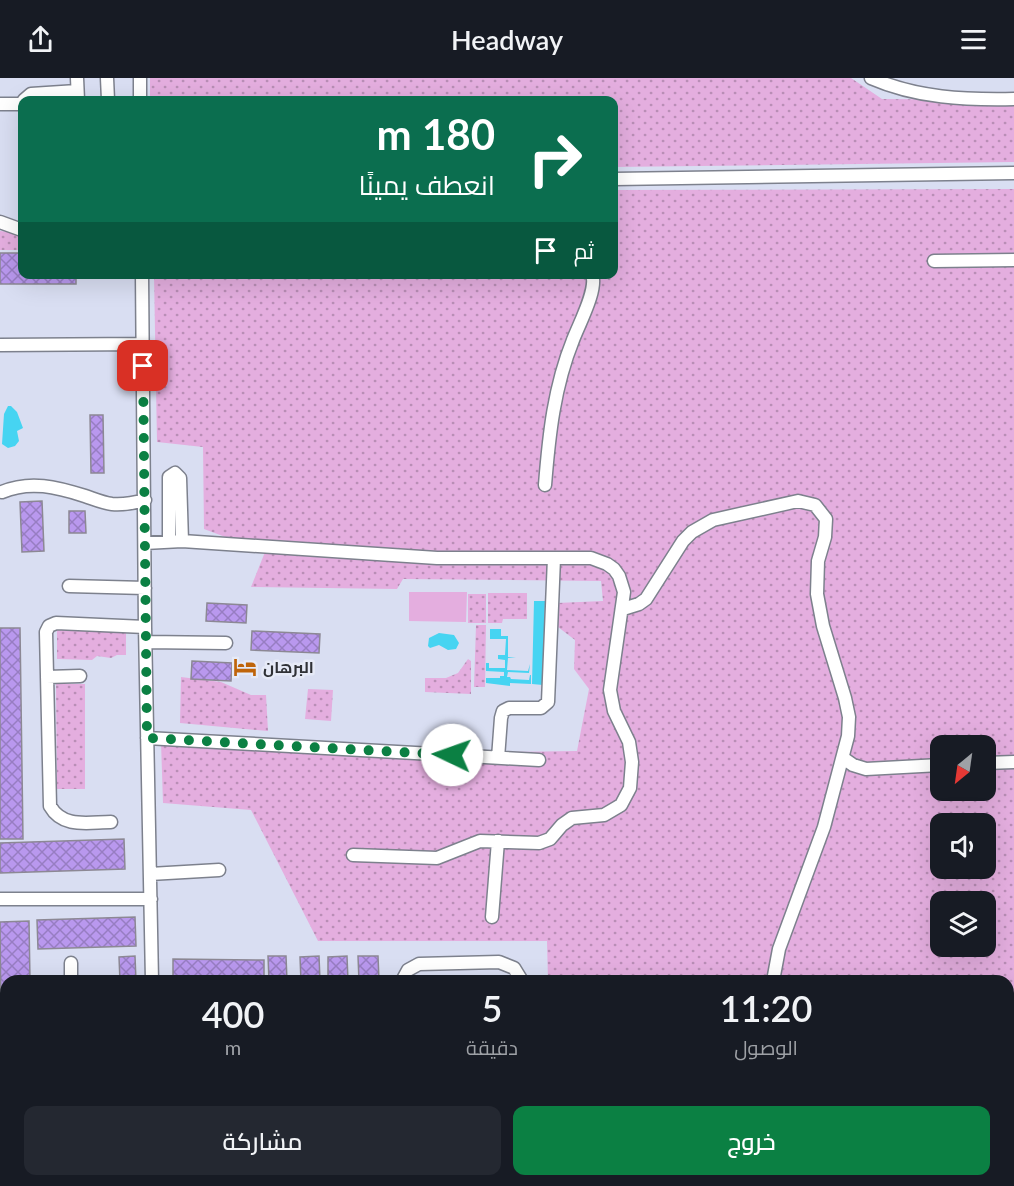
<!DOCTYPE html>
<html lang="ar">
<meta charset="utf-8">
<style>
:root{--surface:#171b24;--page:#242831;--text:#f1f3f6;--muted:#9ea1a6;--accent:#0b8043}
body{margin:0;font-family:Lato,Cairo,sans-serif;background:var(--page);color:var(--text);direction:rtl;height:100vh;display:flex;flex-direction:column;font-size:22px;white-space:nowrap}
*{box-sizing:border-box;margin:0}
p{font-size:20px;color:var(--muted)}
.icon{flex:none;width:33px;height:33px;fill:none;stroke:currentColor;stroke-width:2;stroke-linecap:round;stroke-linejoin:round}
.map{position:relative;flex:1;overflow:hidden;direction:ltr}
.drawer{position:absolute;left:0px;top:897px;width:1014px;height:212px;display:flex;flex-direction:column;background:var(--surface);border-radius:18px 18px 0 0;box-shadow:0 6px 24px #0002;direction:rtl}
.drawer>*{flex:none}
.hud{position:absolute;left:18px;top:18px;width:600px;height:183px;border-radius:12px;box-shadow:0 6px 24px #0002;direction:rtl;background:#0b6e4f;color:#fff;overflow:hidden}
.needle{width:39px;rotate:209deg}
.tools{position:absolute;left:930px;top:657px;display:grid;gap:12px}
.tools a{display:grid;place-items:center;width:66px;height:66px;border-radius:12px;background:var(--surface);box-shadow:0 6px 24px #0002;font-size:30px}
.pin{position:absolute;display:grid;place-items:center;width:51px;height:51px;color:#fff;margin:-26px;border-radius:12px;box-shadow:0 3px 9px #0006}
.me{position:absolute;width:66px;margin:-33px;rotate:273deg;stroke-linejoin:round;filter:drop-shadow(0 0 4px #0008)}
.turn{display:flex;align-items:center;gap:21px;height:126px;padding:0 24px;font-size:27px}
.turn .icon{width:78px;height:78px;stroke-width:2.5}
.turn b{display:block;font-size:42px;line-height:51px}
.then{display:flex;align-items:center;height:57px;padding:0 24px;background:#0003;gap:12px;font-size:22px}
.eta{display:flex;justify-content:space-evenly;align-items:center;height:102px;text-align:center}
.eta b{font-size:36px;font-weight:600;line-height:42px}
.primary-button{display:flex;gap:12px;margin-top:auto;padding:12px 24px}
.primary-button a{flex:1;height:69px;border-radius:12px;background:var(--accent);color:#fff;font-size:24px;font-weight:600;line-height:69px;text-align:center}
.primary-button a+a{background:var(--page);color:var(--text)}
header{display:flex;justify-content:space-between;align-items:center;height:78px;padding:0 24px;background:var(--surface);font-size:27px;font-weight:600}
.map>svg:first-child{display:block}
</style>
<header><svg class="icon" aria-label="menu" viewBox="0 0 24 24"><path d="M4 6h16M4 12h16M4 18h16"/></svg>Headway<svg class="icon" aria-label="share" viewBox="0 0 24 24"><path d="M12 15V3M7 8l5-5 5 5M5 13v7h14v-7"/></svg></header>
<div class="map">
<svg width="1014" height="1108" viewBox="0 0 1014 1108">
<defs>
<pattern id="grass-dots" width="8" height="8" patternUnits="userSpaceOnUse" patternTransform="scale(1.5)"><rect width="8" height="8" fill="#e4aedf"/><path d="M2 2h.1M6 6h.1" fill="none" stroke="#b98eb6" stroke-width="1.8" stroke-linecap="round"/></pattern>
<pattern id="building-cross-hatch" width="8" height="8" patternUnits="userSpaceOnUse" patternTransform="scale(1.5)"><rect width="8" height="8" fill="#b998ee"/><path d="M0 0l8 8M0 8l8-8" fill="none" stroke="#977dc2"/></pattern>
</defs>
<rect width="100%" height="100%" fill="#e6eaf7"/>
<path fill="#d9def2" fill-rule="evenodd" d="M0,0H1014V1108H0ZM22,22H614V196H22ZM940,668H986V712H940ZM940,746H986V790H940ZM940,824H986V868H940ZM6,903H1008V1102H6Z"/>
<path fill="url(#grass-dots)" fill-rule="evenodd" d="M150,0H851L882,21L1014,22V84L614,89V22H150Z
M1014,111V1108H553V1102H1008V903H548L547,863H318L251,732L163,725L161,664L486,686L504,674L577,673L589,611L574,591L575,562L558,549L557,525L603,523L601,503L403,501L397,511L251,509L265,474L204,451L203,369L157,364L154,197L614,196V112ZM940,668H986V712H940ZM940,746H986V790H940ZM940,824H986V868H940Z
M0,153L21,155L22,172H0Z
M488,515H527V541H503L502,545H488Z
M468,516H486V545H468Z
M476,547H486L485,609H474Z
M57,552L126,553V577H117L111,580L97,578L92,582L57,581Z
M468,581L471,583V616L425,614V600H446L458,595Z
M181,599L221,604L251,617H266L268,653L180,645Z
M56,606H85V711H57Z
M308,611L333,612L331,643L305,641Z
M0,1069L6,1070V1102L33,1103V1108H0Z"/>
<path fill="#e4aedf" d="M409,514H467L466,544L409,543Z"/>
<path fill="#46d4f2" d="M8,328H11L17,334L23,350L17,353L19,363L15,368L8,370L2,366L4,336Z
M534,523H545L543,607L532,606Z
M490,551H501V558H508V579L516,580H508L507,592L528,593L530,586L529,595L508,594L507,599H510L511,601L529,602L530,597H531V606L510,605V608L486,605V600H500V598H504V594L486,593V585H489V590H505V582L498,581V577H505L506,561H490Z
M439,555L454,557L459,565L456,571L448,572L439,567L430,570L428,568L429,560Z"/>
<path fill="url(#building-cross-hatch)" stroke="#8c8894" stroke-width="1.5" d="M0,175H22V196H76V206H0Z
M90,337H103L104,395H91Z
M42,423L44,473L22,474L20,424Z
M69,433H85L86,455H69Z
M207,525L247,527L246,545L206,543Z
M0,550H20L23,761H0Z
M252,553L320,556L319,575L251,572Z
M192,583L232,585L231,603L191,601Z
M124,761L125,791L0,795V765Z
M135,839L136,868L38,871L37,842Z
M29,843L30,903H6V1054H2L0,844Z
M135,878L136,903H120L119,879Z
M268,878H286L287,903H269Z
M319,878L320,903H301L300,879Z
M347,878L348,903H328V879Z
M358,878H378L379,903H359Z
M173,881L264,882V901L173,900Z
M505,898V903H425V899Z
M328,1102H348L349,1108H328Z
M428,1102H459V1108H428Z
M479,1102H510V1108H480Z"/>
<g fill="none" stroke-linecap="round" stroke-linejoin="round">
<g stroke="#7d818d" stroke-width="15">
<path id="minor" d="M77,0L78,22
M107,0L108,22
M140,0V22
M871,0C917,20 965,22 1014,21
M24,22L31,16L77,13
M0,26H22
M614,101L1014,95
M0,144L22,152
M934,183L1014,182
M142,196L145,549L152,903
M0,267L143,266
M545,407C549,357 554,309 573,262C579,246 598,211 592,196
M2,414C30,402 57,409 85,418C94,421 103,425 112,426C124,427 134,425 145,422
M169,462V399L175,395L180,400L182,463
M145,465L182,463L437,480H591L607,486L614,491L619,498L624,514L610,612L614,633L629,664L632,684L630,710L621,727L604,737L572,740L562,747L550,761L539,765L480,763L437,780L353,777
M69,508L145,510
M623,531L639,526L646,521L683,463L692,454L713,442L798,423L815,427L826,441L825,459L818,483L817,516L823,548L845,620L849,639L848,658L824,749L779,871L773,903
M146,564L226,565
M47,599L80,598
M147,660L539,682
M498,680L501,640L503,633L509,630H541L548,624L554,480
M843,680L853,687L866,691L940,687
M986,685L1014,684
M111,744C89,744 63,751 50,728L46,554L49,548L56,545L145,549
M150,796L219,792
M0,821H151
M492,839L498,763
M71,885V903
M402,903L408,892L419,886L499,884L514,890L522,903
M0,1062L6,1067
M158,1102L159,1108
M322,1102V1108
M362,1102V1108
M407,1102V1108
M528,1102V1108
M795,1102V1108"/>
</g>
<use href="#minor" stroke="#fff" stroke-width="12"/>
</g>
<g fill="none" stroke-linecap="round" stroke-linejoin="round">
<path stroke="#0b8043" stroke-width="10" stroke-dasharray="0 18" d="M143,288L147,660L452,677"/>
</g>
<defs>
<g id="hotel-bare" transform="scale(1.8)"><path d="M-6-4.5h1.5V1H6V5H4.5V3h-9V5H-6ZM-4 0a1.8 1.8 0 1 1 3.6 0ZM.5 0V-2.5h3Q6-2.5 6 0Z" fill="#bf640a" stroke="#e6eaf7" stroke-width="2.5" paint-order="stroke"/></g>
</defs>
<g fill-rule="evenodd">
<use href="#hotel-bare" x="245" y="589"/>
</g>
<g text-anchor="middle" stroke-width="5" stroke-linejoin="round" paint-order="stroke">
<g font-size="16" font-weight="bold" fill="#2f3136" stroke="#e6eaf7" text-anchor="start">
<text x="263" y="595">البرهان</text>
</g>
</g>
</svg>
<div class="tools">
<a><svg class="needle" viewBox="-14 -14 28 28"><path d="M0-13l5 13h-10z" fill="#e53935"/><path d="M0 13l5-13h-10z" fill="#9ea1a6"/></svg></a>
<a><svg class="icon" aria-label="sound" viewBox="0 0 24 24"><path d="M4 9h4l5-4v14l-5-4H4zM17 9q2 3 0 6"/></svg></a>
<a><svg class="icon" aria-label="layers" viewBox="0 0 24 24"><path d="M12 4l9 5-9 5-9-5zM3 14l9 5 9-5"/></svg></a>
</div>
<div class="pin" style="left:143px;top:288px;background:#d93025"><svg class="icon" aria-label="arrive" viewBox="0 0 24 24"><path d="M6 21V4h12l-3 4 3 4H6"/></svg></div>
<svg class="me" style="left:452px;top:677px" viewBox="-20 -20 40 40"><circle r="19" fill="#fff"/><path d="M0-13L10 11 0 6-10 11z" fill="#0b8043"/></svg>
<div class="hud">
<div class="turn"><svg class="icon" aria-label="right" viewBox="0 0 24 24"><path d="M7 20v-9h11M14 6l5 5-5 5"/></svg><div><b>180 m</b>انعطف يمينًا</div></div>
<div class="then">ثم<svg class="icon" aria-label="arrive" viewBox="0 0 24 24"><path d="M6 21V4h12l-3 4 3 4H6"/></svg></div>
</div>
<section class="drawer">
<div class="eta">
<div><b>11:20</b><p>الوصول</p></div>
<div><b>5</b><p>دقيقة</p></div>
<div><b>400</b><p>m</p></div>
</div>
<div class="primary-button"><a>خروج</a><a>مشاركة</a></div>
</section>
</div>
